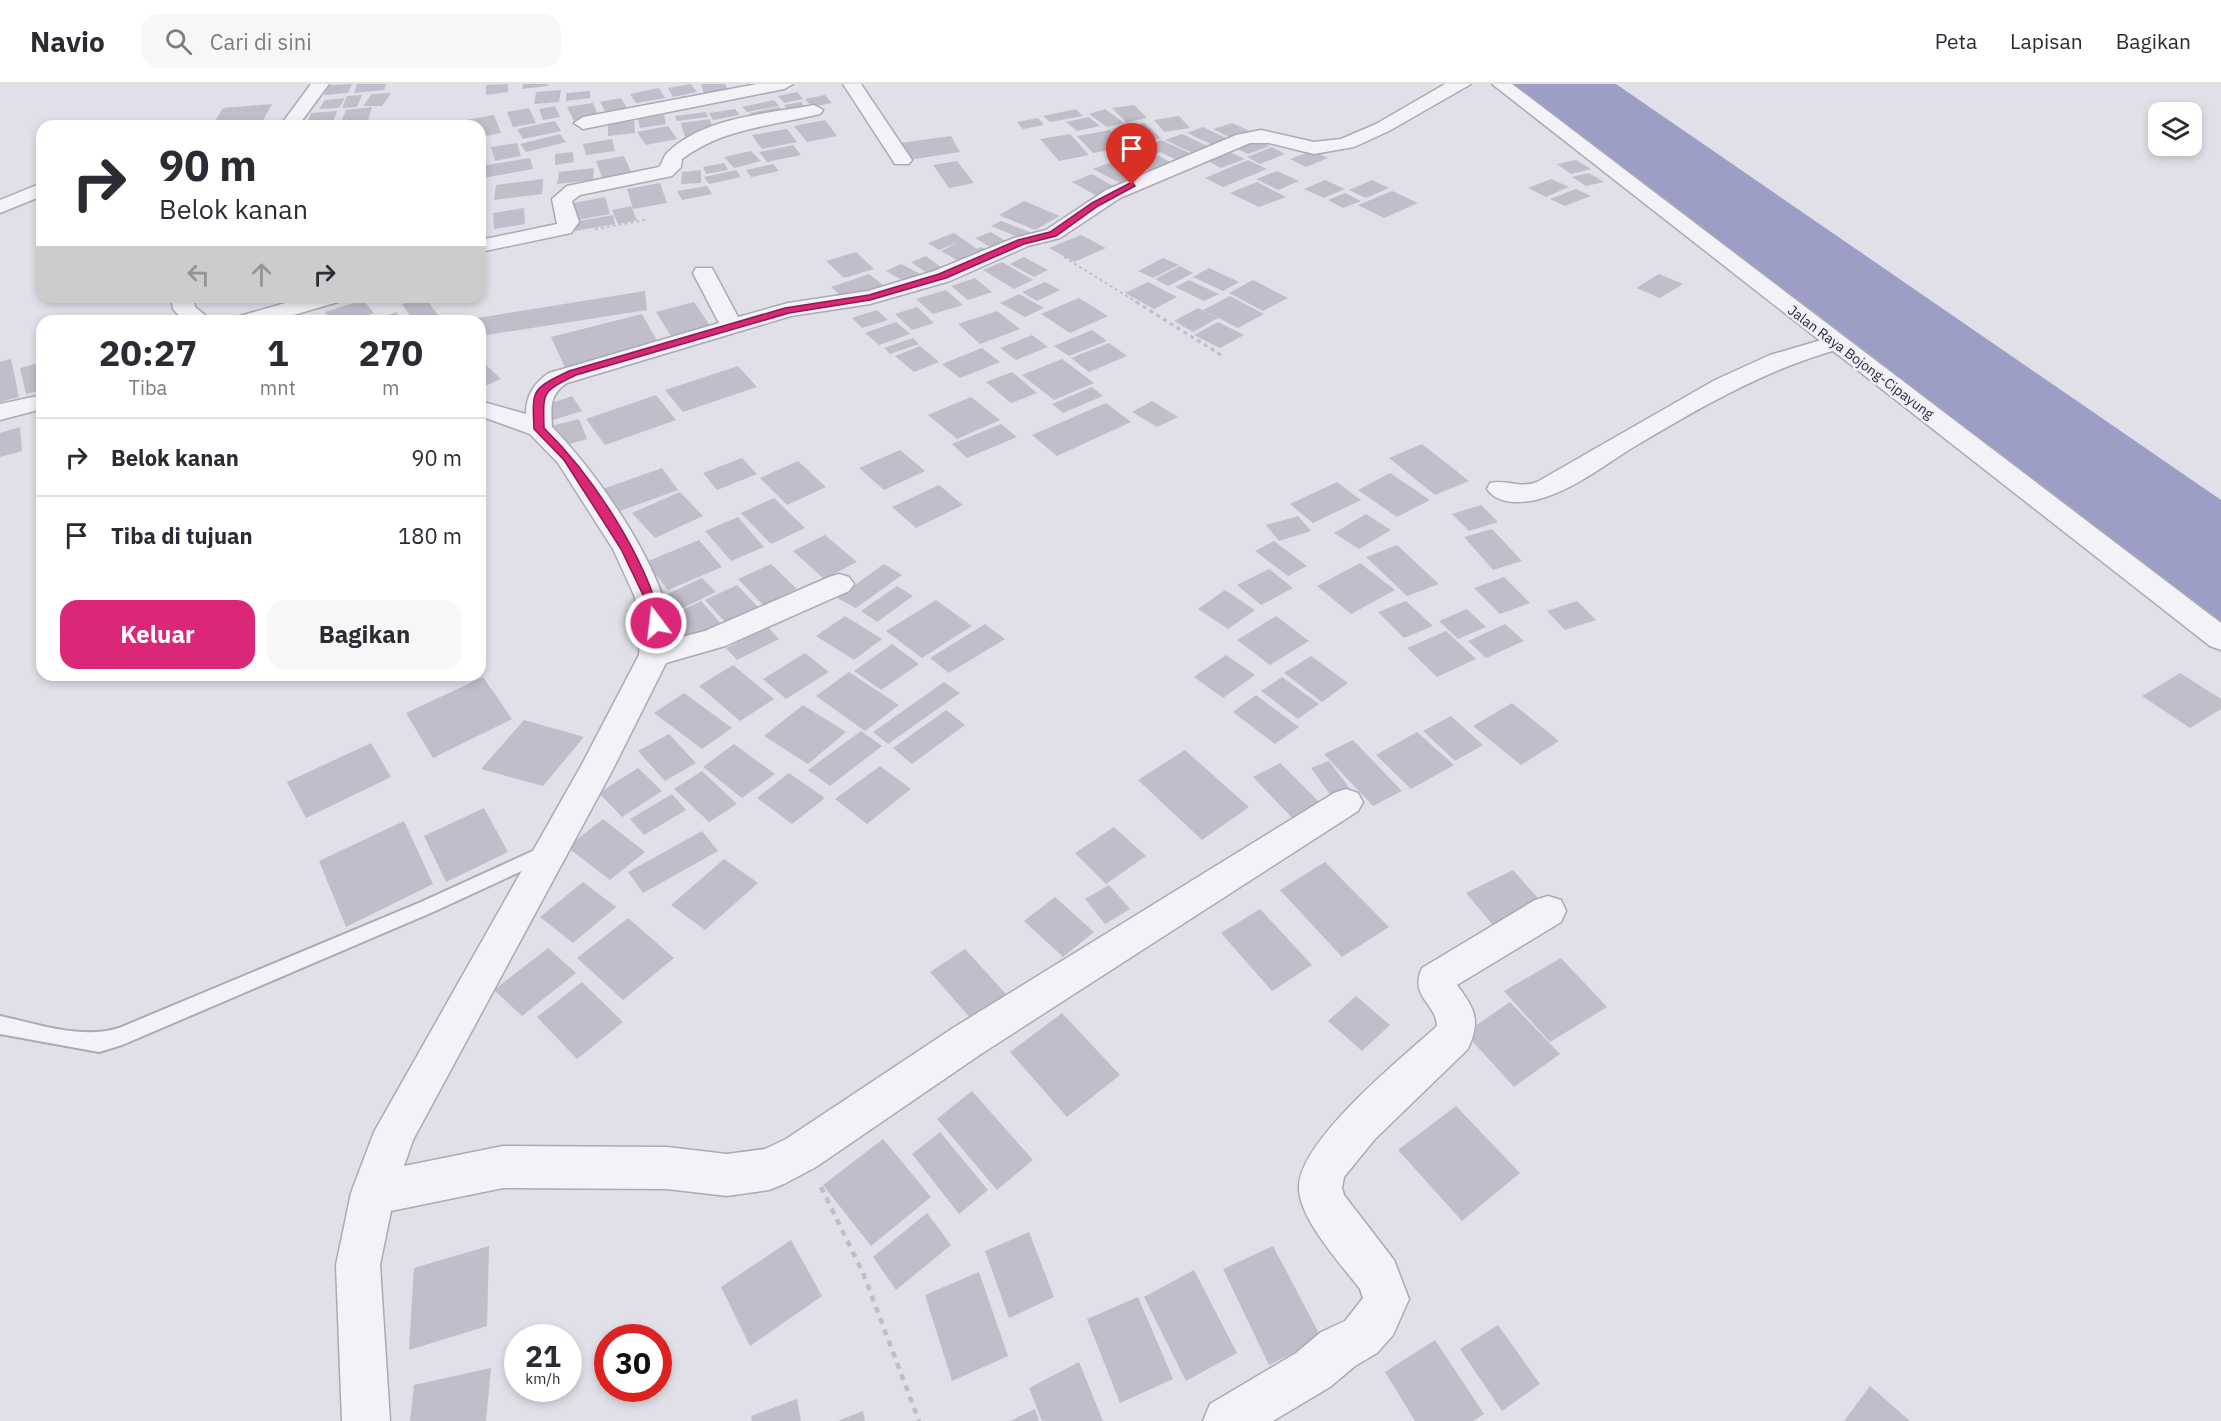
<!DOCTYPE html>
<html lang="id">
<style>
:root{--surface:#fff;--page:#f7f7f7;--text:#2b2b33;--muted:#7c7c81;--line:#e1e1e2;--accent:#db2777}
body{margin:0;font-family:"IBM Plex Sans",sans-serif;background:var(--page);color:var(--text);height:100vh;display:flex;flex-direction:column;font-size:22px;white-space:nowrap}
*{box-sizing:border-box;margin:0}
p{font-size:20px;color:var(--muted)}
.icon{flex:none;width:33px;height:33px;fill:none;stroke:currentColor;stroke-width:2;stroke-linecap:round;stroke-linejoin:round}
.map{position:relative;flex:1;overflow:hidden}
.details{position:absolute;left:36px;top:231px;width:450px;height:366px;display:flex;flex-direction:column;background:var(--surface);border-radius:18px;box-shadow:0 3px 9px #0003}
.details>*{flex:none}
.guide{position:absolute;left:36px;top:36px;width:450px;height:183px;border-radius:18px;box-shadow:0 3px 9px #0003;background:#fff;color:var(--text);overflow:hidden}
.tools{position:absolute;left:2148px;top:18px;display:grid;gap:12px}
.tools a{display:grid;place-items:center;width:54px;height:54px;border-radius:12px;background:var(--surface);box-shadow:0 3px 9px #0003;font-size:30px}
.speed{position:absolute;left:504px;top:1240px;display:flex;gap:12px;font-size:30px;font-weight:700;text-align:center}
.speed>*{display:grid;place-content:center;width:78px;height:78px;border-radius:50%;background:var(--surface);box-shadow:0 3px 9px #0003;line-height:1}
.speed small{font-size:15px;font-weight:400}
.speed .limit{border:9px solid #d22;background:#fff;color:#111}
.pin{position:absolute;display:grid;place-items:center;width:51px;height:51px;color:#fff;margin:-62px -26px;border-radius:50% 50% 50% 0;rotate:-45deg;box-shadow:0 0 6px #0007}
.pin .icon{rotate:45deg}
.me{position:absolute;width:66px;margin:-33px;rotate:345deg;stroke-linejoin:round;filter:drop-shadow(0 0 4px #0008)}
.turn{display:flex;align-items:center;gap:21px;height:126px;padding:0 24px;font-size:27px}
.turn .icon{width:78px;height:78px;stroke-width:2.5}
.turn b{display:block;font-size:42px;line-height:51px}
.lanes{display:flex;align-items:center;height:57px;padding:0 24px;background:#0003;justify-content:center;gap:30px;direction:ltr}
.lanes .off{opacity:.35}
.eta{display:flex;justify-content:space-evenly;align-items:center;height:102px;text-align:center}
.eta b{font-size:36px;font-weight:700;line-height:42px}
.cta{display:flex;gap:12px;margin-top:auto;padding:12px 24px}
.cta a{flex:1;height:69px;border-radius:18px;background:var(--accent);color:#fff;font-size:24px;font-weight:700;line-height:69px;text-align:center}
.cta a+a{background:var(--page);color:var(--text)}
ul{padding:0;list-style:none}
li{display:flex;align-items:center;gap:18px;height:78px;padding:0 24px;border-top:2px solid var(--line)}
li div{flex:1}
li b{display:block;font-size:22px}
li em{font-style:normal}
header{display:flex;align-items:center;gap:36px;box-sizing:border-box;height:84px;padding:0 30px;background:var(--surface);border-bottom:2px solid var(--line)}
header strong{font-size:28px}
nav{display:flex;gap:33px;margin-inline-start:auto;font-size:21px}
.search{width:420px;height:54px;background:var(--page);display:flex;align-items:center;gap:15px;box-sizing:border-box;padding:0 21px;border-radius:18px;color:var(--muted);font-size:22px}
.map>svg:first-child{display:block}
</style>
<header>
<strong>Navio</strong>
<div class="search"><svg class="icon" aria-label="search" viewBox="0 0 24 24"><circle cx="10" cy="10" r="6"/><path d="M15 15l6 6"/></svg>Cari di sini</div>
<nav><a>Peta</a><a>Lapisan</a><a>Bagikan</a></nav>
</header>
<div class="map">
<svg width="2221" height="1337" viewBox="0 0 2221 1337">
<rect width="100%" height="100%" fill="#e1e0e8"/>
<path fill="#9d9ec6" d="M1501,0H1616L2221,416V559Z"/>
<path fill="#bfbeca" d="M352,0L348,9L324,11L329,1Z
M357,0H386L384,6L354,9Z
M508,0V8L486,11V1Z
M523,0H549L548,2L522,5Z
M691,0L697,8L673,13L668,4Z
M701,0H725L728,7L704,10Z
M659,4L665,14L636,19L630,10Z
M561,6L559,18L534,20L536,8Z
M590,7V14L566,17V9Z
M797,8L803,15L784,19L778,12Z
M391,9L382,22H363L372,10Z
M362,11L357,23L342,24L347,12Z
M825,11L832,19L812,23L805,15Z
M345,14L339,24L319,25L325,16Z
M621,14L629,27L607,31L600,18Z
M774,16L779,22L747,28L742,23Z
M801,18L807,25L789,28L784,21Z
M593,19L599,33L574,37L567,23Z
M272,20L260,42H212L223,24Z
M1134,21L1147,34L1126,38L1112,24Z
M555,22L560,33L543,36L539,25Z
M372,23L368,36L341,38L346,26Z
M779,23L786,30L756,36L750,29Z
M529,24L536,39L513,43L507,28Z
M735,25L740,31L713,36L709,29Z
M1076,25L1083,32L1050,38L1043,32Z
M1105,25L1124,39L1107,43L1089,30Z
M337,27L333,38L307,41L311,29Z
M706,28L708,33L677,37L675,32Z
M494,31L501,49L480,53V42H468L466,36Z
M664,31L666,40L640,44L638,35Z
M1179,32L1190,44L1164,48L1154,36Z
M1089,33L1100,42L1077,47L1066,38Z
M1038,34L1044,41L1023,45L1017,38Z
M710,35L714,49L685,53L681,39Z
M825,36L837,52L807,58L794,42Z
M555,37L561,47L523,55L517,45Z
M634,37L635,49L608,52V40Z
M1144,39L1161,54L1130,60L1113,45Z
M1232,39L1254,49L1235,56L1213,45Z
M668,42L677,55L646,61L637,48Z
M1203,43L1232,57L1217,63L1187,49Z
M787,45L797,58L762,65L752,51Z
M1110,46L1126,63L1093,69L1077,52Z
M560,50L566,58L526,68L520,60Z
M1070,50L1089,71L1059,77L1040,55Z
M1182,50L1214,65L1197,71L1165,56Z
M951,52L960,68L908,76L900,59Z
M1252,54L1270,62L1248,70L1231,62Z
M612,55L615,67L586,71L583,60Z
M1161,56L1196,72L1179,77L1160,68L1132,80L1119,74Z
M517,59L521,72L495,77L491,63Z
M793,61L801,71L767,78L759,68Z
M1272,63L1285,70L1260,80L1247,73Z
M1225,66L1245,75L1221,84L1202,74Z
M751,67L761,77L734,84L724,73Z
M1312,67L1328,74L1306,83L1290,75Z
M573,68L574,78L555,81V70Z
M1157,71L1176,81L1153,89L1135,79Z
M624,72L633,92L604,98L596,77Z
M530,74L533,85L483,94L481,82Z
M1248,76L1267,85L1223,103L1205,94Z
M1576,76L1591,85L1571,90L1557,80Z
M957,77L974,99L949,104L933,81Z
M1112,78L1139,91L1120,99L1093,85Z
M724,79L728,86L706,90L703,83Z
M773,80L779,87L751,93L746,86Z
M594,84L593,96L557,100L559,88Z
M701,86V99L681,100L682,88Z
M736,86L741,93L709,100L704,93Z
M1277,87L1299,97L1278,106L1256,95Z
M1589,89L1604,98L1586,102L1572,93Z
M1092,90L1118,105L1097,112L1072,98Z
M543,95L542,110L494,116L496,101Z
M1551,95L1569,103L1546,113L1528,104Z
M1325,96L1345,105L1324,114L1304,105Z
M1372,96L1389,104L1366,114L1349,106Z
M1257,98L1286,113L1259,123L1230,109Z
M660,99L667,119L633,125L627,105Z
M707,102L712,110L682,116L677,107Z
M1576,105L1591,112L1565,122L1550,115Z
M1392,107L1418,119L1384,134L1358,121Z
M1345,109L1361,117L1343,124L1328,116Z
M605,113L610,130L572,137L568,120Z
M1024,117L1060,132L1035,146L999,131Z
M631,122L637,136L618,140L612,126Z
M524,124L525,140L494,145L493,129Z
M613,131L615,140L575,147L573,138Z
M1001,137L1035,150L1025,156L991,142Z
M991,148L1012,161L997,167L975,154Z
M954,149L977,165L981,163L993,169L966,181L941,167L959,158L939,166L928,159Z
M1081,151L1106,164L1074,178L1049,164Z
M856,168L874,185L844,194L826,177Z
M926,172L946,187L931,192L911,178Z
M1024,173L1048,186L1034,193L1010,180Z
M1163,174L1179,181L1153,194L1138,187Z
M1002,178L1033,196L1014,205L983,186Z
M901,180L926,193L911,201L886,187Z
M1180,182L1193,189L1168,202L1155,195Z
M1209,184L1239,198L1223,207L1193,193Z
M869,190L883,201L845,215L831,203Z
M1659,190L1683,200L1660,214L1636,204Z
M975,194L992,208L968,216L951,202Z
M1189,196L1219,210L1204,217L1175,203Z
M1253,196L1288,214L1263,227L1229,209Z
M1045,198L1060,206L1037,217L1022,208Z
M1148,198L1177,213L1154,225L1125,209Z
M946,206L963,221L933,230L916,215Z
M645,207L647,226L480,252V237H459Z
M1019,210L1044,224L1025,233L1000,219Z
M1230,212L1264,230L1238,244L1203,226Z
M425,213L440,234L414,237L402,220Z
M1079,214L1108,232L1070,249L1041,230Z
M363,216L374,229L350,237H332L325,228Z
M694,218L713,246L674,257L656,228Z
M917,223L934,239L912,246L895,230Z
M1198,224L1218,234L1193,248L1174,237Z
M877,226L888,236L862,244L852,234Z
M997,227L1020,245L980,260L958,240Z
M396,228L405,237H373Z
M642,230L660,262L566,286L551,253Z
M318,231L322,237H299V236Z
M896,238L910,250L879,261L865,249Z
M1218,238L1244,251L1220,264L1194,251Z
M1092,246L1107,257L1069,272L1054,262Z
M1032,251L1048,263L1016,276L1000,264Z
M913,254L919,260L890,270L884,264Z
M1109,259L1127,272L1089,288L1071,274Z
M920,262L939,278L914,288L895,272Z
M982,264L1000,278L960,294L942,280Z
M11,275L19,313L0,318V278Z
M1062,275L1094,299L1054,316L1022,291Z
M42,278V306L26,310L20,284Z
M486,281L501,295L480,304V283Z
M738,282L757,303L683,328L665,306Z
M1012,288L1037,309L1011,319L986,298Z
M1092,303L1103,312L1063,329L1052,320Z
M656,311L676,336L605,361L586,335Z
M572,312L582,327L553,336L543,322Z
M971,313L1000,336L957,355L928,331Z
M1152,317L1178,333L1157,343L1132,328Z
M1106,319L1131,338L1057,372L1032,351Z
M579,335L587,355L559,363L551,342Z
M1001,340L1017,353L967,374L952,360Z
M20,343L22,367L0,373V349Z
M1422,360L1469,397L1435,411L1389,374Z
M900,366L925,387L884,406L859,384Z
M742,374L757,390L717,406L703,389Z
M798,377L826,403L787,421L760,394Z
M662,384L678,406L612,430L597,407Z
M1390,389L1430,416L1397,433L1358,406Z
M1337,398L1361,416L1313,439L1290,420Z
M939,401L963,421L916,444L892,423Z
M680,408L703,432L655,454L632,429Z
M774,414L805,444L771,460L741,429Z
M1481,421L1498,438L1469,447L1452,430Z
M1366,430L1391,446L1359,465L1334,449Z
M1298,432L1311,447L1279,457L1266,441Z
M738,433L764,463L731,477L705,447Z
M1492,445L1522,477L1493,486L1464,453Z
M825,451L857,478L824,495L793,467Z
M699,456L722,483L668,506L646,478Z
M1274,457L1307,482L1288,492L1255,467Z
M1397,461L1439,500L1407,512L1366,473Z
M1360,479L1395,506L1351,530L1317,502Z
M771,480L797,505L763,521L738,495Z
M884,480L902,491L856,524L837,514Z
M1269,485L1293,504L1261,521L1237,501Z
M1504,493L1530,519L1500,530L1474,504Z
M702,494L716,508L674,528L661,513Z
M737,501L760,525L727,540L705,516Z
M897,502L913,512L877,538L861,527Z
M1225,506L1255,526L1228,545L1198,525Z
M936,516L972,542L922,574L886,547Z
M701,517L723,542L690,558L668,533Z
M1406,517L1433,542L1404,554L1378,528Z
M1577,517L1596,536L1565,546L1547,527Z
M1467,525L1486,543L1458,555L1439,537Z
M845,532L882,555L854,576L816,552Z
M1276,532L1309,557L1270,581L1237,556Z
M985,540L1005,555L949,589L930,574Z
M1505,540L1524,557L1486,574L1468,557Z
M768,543L779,555L737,576L726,564Z
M1446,547L1476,575L1437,593L1407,564Z
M892,560L919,580L881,606L854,587Z
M805,569L829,588L786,615L763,595Z
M1226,571L1255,591L1223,614L1194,593Z
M1311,572L1348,599L1322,618L1284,589Z
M733,581L774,615L740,637L699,602Z
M849,588L899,621L865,647L816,612Z
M2180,589L2221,615V625L2190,644L2142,612Z
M483,593L512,635L433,674L406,629Z
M1282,593L1319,620L1298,635L1261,607Z
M944,598L960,609L888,660L873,648Z
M684,609L732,644L702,665L654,629Z
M1256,611L1299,643L1275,660L1233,628Z
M1512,619L1559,657L1521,681L1473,642Z
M803,621L846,648L808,680L764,652Z
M946,626L965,641L912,680L893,664Z
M1451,632L1483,661L1455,677L1423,647Z
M524,636L584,653L543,702L481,685Z
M861,647L882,662L830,702L808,686Z
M1417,648L1454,681L1411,705L1376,671Z
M669,650L696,679L665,697L638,667Z
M1353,656L1402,707L1373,722L1324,670Z
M371,659L391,693L306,734L287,698Z
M734,660L775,690L742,714L703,683Z
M1185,666L1249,723L1202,756L1138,696Z
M1329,677L1353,709L1334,716L1311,684Z
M1280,679L1323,722L1296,738L1253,693Z
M880,682L911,705L867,740L835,715Z
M638,684L662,707L622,733L599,709Z
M702,687L737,720L709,738L674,705Z
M789,689L825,714L792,740L757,714Z
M672,710L686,726L644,751L630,735Z
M484,724L508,768L446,798L424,752Z
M603,735L645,768L610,796L567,763Z
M404,737L433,800L346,843L319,777Z
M1114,743L1146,772L1106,800L1075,769Z
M702,747L718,767L643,809L628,788Z
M724,775L758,799L705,846L671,821Z
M1325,778L1389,843L1342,873L1280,806Z
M1513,786L1545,822L1497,846L1466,809Z
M583,798L616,823L573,859L540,833Z
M1109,801L1130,825L1105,840L1085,815Z
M1055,813L1094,848L1063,873L1024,837Z
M1260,825L1312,881L1272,907L1221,849Z
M628,834L674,874L623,916L577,874Z
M548,864L576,889L522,932L494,906Z
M965,865L1015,920L980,945L930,888Z
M1561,874L1607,923L1550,958L1504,907Z
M582,898L623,938L577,975L537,933Z
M1356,912L1390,941L1362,967L1328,937Z
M1510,918L1560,970L1514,1003L1465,949Z
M1062,929L1120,991L1067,1033L1010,968Z
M972,1007L1033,1076L997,1106L937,1035Z
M1456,1022L1520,1089L1462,1137L1398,1066Z
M940,1048L988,1106L959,1130L912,1070Z
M883,1055L931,1113L871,1162L823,1101Z
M927,1129L951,1161L896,1206L873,1173Z
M1029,1148L1054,1213L1009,1234L985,1167Z
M791,1156L822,1212L750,1262L721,1203Z
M489,1162L487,1242L409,1266L414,1184Z
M1273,1162L1322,1255L1269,1281L1223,1185Z
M1194,1186L1237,1269L1186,1297L1144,1213Z
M979,1188L1008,1272L952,1297L925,1211Z
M1138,1213L1173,1295L1120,1319L1087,1235Z
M1498,1241L1540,1300L1502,1327L1460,1265Z
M1435,1256L1484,1330L1473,1337H1415L1385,1288Z
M1079,1278L1103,1337H1042L1029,1304Z
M491,1284L486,1337H410L414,1301Z
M1870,1302L1910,1337H1844Z
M797,1315L801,1337H752L751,1332Z
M1035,1325L1039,1337H1010Z
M863,1327L865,1337H838Z"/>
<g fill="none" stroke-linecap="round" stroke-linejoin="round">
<g stroke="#aba9b5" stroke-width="4">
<path id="service" d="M546,761L552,763L555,768L552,773L433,828L122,961L99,968L0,950V932C39,940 81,956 119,944L421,818Z"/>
</g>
<g stroke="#aba9b5" stroke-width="3">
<path id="minor" d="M311,0H329L298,42H280Z
M757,0H793L784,5L583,45L574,39L583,33Z
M843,0H861L912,76L909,80H895Z
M1445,0H1471L1389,47L1354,63L1314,70L1269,59H1250L1120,114L1060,154L1028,162L950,197L870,220L791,232L567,299C549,311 551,323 552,343C595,386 673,494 670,556L705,547L829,493L839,490L849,493L854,500L849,507L725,562L666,579L612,687L413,1056L404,1082L503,1062L667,1063L727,1070L765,1065L786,1055L953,944L1334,709L1346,705L1358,709L1363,718L1358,727L981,970L816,1083L784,1100L769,1106L727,1112L667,1105L503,1104L391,1127L380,1181L390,1337H342L336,1181L351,1109L374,1048L581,682L639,571L641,539L634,511L613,465L558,379L530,350L480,332V317L526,330C526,311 534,299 549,289L719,239L693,189L696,184H712L738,233L788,219L868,207L934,187L1014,154L1046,146L1106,106L1236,51L1261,46L1314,58L1341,55L1376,40Z
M814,21L823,26L820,30C772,42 723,44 682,75L681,83L672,92L580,111L572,117L579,138L571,149L480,168V156L557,140L552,115L567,102L659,83C663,79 663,72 668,68C705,33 766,30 814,21Z
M42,99V112L0,129V116Z
M171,213H193L195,223L212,237H184L173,225Z
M306,213H341L338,218L273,237H237L240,232Z
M1835,252L1843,254L1847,259L1843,264C1768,284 1703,322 1637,361C1607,379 1579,402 1546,413C1528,419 1499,423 1487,405L1490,399C1508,395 1518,405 1537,398L1715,296L1770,271Z
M42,311V325L0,336V320Z
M1548,812L1561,816L1566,827L1561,838L1457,901C1475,925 1481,936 1468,965L1375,1055L1344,1093L1342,1104L1344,1111L1394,1176L1409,1215L1393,1251L1377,1269L1355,1282L1330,1303L1273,1337H1203L1210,1320L1296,1269L1321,1248L1345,1237L1363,1214L1360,1205C1341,1180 1299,1135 1299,1104C1298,1057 1402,974 1437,942C1436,919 1409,913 1422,884L1535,816Z"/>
</g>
<g stroke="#aba9b5" stroke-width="3">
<path id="tertiary" d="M1492,0H1512L2221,539V566L2210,562Z"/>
</g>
<path stroke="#bfbec7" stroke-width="2" stroke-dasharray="3 3" stroke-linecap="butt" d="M595,145L645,136
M1064,173L1138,219"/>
<path stroke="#bfbec7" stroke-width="3" stroke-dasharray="4 4" stroke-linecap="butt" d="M1136,218L1221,271"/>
<path stroke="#bfbec7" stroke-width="4.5" stroke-dasharray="6 6" stroke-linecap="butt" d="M821,1103L863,1189L919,1337"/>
<use href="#service" fill="#f3f2f7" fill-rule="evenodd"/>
<use href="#minor" fill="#f3f2f7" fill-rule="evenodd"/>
<use href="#tertiary" fill="#f3f2f7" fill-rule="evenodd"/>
</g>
<path fill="#db2777" stroke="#8e194d" stroke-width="1.5" d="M1132,98L1135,102L1098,122L1056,152L1024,160L946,194L870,216L789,229L576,291C542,308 543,306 544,344C593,392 645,472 662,539L661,542H652L643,511L621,465L564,376L534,345C532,304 532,305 569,287L785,224L869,211L939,190L1018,156L1050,148L1092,119Z"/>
<g text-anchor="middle" stroke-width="5" stroke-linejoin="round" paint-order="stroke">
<g font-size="14" fill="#2c2a3e" stroke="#f0eff6">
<text transform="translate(1861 278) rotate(37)" y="5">Jalan Raya Bojong-Cipayung</text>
</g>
</g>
</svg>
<div class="tools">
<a><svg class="icon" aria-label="layers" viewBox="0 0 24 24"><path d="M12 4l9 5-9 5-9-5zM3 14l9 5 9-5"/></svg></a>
</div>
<div class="speed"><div>21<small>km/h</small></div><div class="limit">30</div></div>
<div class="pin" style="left:1132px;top:101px;background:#d93025"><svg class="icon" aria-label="arrive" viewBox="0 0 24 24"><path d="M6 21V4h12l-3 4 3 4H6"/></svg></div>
<svg class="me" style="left:656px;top:539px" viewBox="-20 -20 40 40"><circle r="17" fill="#db2777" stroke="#fff" stroke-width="3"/><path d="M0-11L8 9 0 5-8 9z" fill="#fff"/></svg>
<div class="guide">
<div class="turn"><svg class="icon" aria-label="right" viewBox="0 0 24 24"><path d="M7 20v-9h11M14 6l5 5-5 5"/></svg><div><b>90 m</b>Belok kanan</div></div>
<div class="lanes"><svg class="icon off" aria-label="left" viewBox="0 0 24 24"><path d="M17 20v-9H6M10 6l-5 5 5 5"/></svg><svg class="icon off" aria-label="ahead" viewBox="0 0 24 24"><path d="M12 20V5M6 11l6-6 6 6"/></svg><svg class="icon" aria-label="right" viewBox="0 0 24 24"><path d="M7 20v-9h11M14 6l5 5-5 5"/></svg></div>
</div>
<section class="details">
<div class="eta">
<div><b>20:27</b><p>Tiba</p></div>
<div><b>1</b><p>mnt</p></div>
<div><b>270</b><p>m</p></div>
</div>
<ul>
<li><svg class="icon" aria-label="right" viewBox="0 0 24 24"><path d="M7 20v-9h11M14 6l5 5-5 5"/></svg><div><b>Belok kanan</b></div><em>90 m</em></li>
<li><svg class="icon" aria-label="arrive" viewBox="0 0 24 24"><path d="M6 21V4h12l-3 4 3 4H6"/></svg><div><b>Tiba di tujuan</b></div><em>180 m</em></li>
</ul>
<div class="cta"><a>Keluar</a><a>Bagikan</a></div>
</section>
</div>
